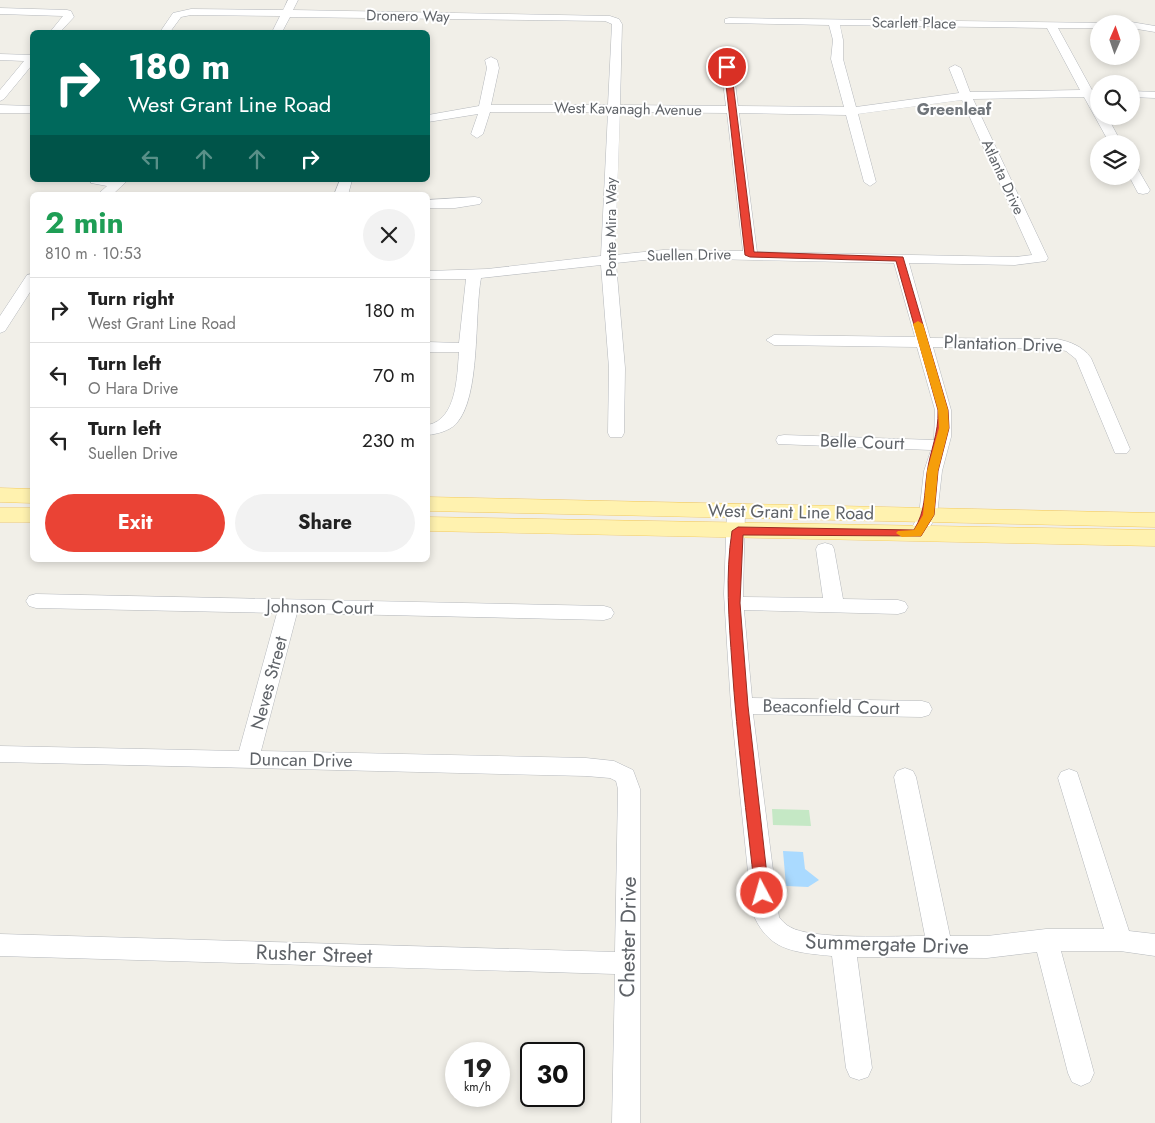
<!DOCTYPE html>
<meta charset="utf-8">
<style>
:root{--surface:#fff;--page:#f2f2f2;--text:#222;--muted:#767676;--line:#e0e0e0;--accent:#ea4335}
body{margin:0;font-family:Jost,sans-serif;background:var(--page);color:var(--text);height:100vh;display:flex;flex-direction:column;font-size:19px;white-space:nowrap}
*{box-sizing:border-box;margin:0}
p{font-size:16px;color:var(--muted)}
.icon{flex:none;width:28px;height:28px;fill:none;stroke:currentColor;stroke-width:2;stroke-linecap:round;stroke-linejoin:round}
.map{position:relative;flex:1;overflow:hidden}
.sheet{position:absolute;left:30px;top:192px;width:400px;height:370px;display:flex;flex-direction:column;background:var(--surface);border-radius:8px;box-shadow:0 2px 8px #0003}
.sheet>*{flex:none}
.top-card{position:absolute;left:30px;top:30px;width:400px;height:152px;border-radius:8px;box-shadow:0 2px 8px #0003;background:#00695c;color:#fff;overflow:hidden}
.needle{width:32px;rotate:2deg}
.buttons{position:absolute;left:1090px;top:15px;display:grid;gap:10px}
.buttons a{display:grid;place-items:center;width:50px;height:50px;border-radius:50%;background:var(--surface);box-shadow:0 2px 8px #0003;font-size:25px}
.speed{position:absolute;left:445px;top:1042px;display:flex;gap:10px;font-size:25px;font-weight:700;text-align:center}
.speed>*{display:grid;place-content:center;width:65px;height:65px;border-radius:50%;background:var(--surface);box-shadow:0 2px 8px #0003;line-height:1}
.speed small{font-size:12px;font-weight:400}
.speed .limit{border:2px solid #111;border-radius:8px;background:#fff;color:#111}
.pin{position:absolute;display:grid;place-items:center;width:42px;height:42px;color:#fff;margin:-21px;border:2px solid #fff;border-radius:50%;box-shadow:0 1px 5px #0007}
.me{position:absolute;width:55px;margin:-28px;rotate:354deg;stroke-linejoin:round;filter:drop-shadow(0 0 4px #0008)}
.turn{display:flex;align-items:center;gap:18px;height:105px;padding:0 15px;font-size:22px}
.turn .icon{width:65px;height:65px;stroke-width:2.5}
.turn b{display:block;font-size:35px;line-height:42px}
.lanes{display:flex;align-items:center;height:48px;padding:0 15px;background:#0003;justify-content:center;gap:25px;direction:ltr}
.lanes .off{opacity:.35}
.round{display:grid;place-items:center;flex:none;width:52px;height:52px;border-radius:26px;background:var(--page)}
.head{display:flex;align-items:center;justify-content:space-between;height:85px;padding:0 15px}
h1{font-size:30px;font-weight:700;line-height:38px;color:#1e9e55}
.primary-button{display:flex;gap:10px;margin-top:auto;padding:10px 15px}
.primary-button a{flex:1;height:58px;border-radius:30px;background:var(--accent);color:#fff;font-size:20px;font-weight:700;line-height:58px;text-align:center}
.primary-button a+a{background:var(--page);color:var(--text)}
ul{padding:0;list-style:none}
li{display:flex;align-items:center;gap:15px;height:65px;padding:0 15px;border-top:1px solid var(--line)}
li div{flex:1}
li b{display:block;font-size:19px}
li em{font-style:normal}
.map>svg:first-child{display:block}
</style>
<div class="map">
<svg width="1155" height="1123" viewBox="0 0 1155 1123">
<rect width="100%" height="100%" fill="#f1efe8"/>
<path fill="#c5e8c5" d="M772,809L809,810L811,826L773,825Z"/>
<path fill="#aadaff" d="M783,851L803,852L805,869L819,880L808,887L786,886Z"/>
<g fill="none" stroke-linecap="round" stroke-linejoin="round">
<g stroke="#b5b8bc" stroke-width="1">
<path id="minor" d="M288,0H298L293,10L610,16L619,19L622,24L620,105L726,106L721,67L727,64L733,67L738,106L844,107L831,59L833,40L829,25L725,23V19L729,18L1103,23L1099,24V28H1058L1092,90L1099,91V97H1096L1099,102V116H1107L1122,144H1110L1084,97L973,99L1048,258L1046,261L1015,265L909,263L930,338L1057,339C1071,342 1082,346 1091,358L1130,449L1127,453H1115L1076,359L1066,351L1057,349L933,347L951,410V437L942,471L937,515L923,538L917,540L911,538L908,534L919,515L924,471L931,450L778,444L776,440L778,436L784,435L934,440L935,410L917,347L774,345L766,340L774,335L915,337L894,263L663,258L616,263L625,368L624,433L622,437H610L608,433L609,368L601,265L481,278C474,316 481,397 456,424C449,431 437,434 428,435V425C457,419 457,376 459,352H428V342L459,343L466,279H428V271L487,269L601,256L608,112H490L483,134L477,138L471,134L478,114L428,122V115L479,106L487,68L485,60L491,57L497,60L499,68L491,105H608L612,24L605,21L290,17L282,32H272L280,16L191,15L181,17L170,32H160L173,13L191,9L283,10ZM840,25L1047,28L1080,90L970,92L961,68L955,65L949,68L959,93L856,107L843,59V40ZM962,100L1032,255L1015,257L757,252L739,113L846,115L864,182L870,186L876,182L858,114ZM620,112L727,113L743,251L663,250L615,255Z
M0,8L67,10L71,11L74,17L60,32H50L63,16L0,14Z
M1131,22L1155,26V32L1131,28V24H1127Z
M0,54L32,55V65L4,99L0,101V90L24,61L0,60Z
M1131,91L1155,92V98L1131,97Z
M0,105L32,106V113H0Z
M1131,165L1136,166L1150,190L1148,193L1143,194L1138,193L1129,176H1131Z
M90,180H128L112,195H97L107,186L91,183Z
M340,180H352L348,195H334Z
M475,197L480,198L482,201L480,204L455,208H428V200Z
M32,274V289L5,331L0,333V316L27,275Z
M736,505L742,507L745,511L743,597L823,598L816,549L818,545L825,543L832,545L834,549L843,599L898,600L905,602L908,607L905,612L898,614L744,610L752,698L922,701L929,703L932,709L929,715L922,717L753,714L779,917C782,921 786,925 790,927C811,940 898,936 925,936L894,777L897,771L905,768L913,771L916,777L950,936H987L1046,929H1104L1058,778L1061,772L1069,769L1077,772L1129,931L1155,934V956L1120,951H1061L1094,1073L1090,1082L1081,1086L1072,1082L1068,1073L1037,952L987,958L857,957L872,1068L868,1077L859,1080L850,1077L846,1068L832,956C793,952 767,951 752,911L731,706L727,644L724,594L727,511L730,507Z
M36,594L604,606L611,608L614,613L611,618L604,620L297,613L261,751L586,758L614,761L633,770L640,789V1123H612L615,974L0,956V934L615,952L618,789L616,781L610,778L586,776L0,762V746L239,751L277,613L36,608L29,606L26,601L29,596Z"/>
</g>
<g stroke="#f2c960" stroke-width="1">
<path id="major" d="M0,488L32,489V503L0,502Z
M428,497L1155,513V527L428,511Z
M0,508H32V522H0Z
M428,517L1155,530V546L428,531Z"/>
</g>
<use href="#minor" fill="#fff" fill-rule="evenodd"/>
<use href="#major" fill="#fff2af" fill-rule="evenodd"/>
</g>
<path fill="#ea4335" stroke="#982c22" d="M727,65L731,67L754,252L903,257L948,410L949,428L938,471L934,515L921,536L743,535L740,603L748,706L769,893L767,897L762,899L757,897L755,893C747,817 737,741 732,664C729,620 725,575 732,531L738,527L914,530C926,510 924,495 927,473C930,451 939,433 938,410L896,261L750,257L745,255L724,67Z"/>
<path fill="#f59e0b" d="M918,321L923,324L948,410L949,428L938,471L934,515L921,536L902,537L896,533L898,531L914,530L923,515L927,471L939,428L938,410L913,324Z"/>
<g text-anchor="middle" stroke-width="4" stroke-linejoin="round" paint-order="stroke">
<g font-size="15" fill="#5f6368" stroke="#fff">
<text transform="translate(408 16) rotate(1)" y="5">Dronero Way</text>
<text transform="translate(914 23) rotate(1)" y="5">Scarlett Place</text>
<text transform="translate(628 109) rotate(1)" y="5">West Kavanagh Avenue</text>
<text transform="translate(1003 177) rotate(65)" y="5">Atlanta Drive</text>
<text transform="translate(611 227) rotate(-90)" y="5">Ponte Mira Way</text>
<text transform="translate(689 255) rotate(-1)" y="5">Suellen Drive</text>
</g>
<g font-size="16" font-weight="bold" fill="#70757a" stroke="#fff">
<text x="954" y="115">Greenleaf</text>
</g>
<g font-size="18" fill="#5f6368" stroke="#fff">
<text transform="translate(1003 344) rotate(2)" y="6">Plantation Drive</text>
<text transform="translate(862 442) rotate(2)" y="6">Belle Court</text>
<text transform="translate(791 512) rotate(1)" y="6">West Grant Line Road</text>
<text transform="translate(320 607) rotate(1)" y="6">Johnson Court</text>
<text transform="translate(269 683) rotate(-75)" y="6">Neves Street</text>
<text transform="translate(831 707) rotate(1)" y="6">Beaconfield Court</text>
<text transform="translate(301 760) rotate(1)" y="6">Duncan Drive</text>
</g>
<g font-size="21" fill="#5f6368" stroke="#fff">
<text transform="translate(628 937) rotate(-89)" y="7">Chester Drive</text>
<text transform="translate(887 944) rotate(2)" y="7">Summergate Drive</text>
<text transform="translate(314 954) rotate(2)" y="7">Rusher Street</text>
</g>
</g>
</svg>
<div class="buttons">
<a><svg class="needle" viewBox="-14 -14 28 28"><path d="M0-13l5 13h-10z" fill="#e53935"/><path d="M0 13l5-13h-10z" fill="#767676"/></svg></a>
<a><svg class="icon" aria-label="search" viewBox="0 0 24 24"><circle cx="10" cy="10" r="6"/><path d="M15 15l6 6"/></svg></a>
<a><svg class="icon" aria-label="layers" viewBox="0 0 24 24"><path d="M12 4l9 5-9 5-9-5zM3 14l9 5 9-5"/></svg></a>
</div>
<div class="speed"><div>19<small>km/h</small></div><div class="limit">30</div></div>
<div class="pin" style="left:727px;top:67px;background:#d93025"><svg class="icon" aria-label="arrive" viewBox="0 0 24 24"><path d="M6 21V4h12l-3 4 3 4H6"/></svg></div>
<svg class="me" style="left:762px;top:893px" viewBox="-20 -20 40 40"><circle r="17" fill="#ea4335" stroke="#fff" stroke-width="3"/><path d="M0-11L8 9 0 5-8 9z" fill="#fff"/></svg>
<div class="top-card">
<div class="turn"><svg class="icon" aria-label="right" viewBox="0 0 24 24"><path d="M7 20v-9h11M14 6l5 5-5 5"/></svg><div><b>180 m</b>West Grant Line Road</div></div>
<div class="lanes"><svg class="icon off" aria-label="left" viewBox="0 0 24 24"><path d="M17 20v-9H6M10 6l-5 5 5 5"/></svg><svg class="icon off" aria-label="ahead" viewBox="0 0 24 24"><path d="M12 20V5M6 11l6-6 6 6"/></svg><svg class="icon off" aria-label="ahead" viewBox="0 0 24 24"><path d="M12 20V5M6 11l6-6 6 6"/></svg><svg class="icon" aria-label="right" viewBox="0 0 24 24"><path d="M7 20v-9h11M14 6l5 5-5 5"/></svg></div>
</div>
<section class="sheet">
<div class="head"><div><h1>2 min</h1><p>810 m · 10:53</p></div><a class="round"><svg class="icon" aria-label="close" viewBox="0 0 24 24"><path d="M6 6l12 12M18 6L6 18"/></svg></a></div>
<ul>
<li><svg class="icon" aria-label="right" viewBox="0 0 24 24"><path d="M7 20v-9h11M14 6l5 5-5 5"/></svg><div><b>Turn right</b><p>West Grant Line Road</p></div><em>180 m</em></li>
<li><svg class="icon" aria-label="left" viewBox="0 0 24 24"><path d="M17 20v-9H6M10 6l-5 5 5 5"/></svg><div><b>Turn left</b><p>O Hara Drive</p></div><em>70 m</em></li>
<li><svg class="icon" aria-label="left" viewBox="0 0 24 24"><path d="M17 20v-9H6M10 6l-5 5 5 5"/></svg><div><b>Turn left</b><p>Suellen Drive</p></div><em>230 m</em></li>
</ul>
<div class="primary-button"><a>Exit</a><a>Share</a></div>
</section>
</div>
